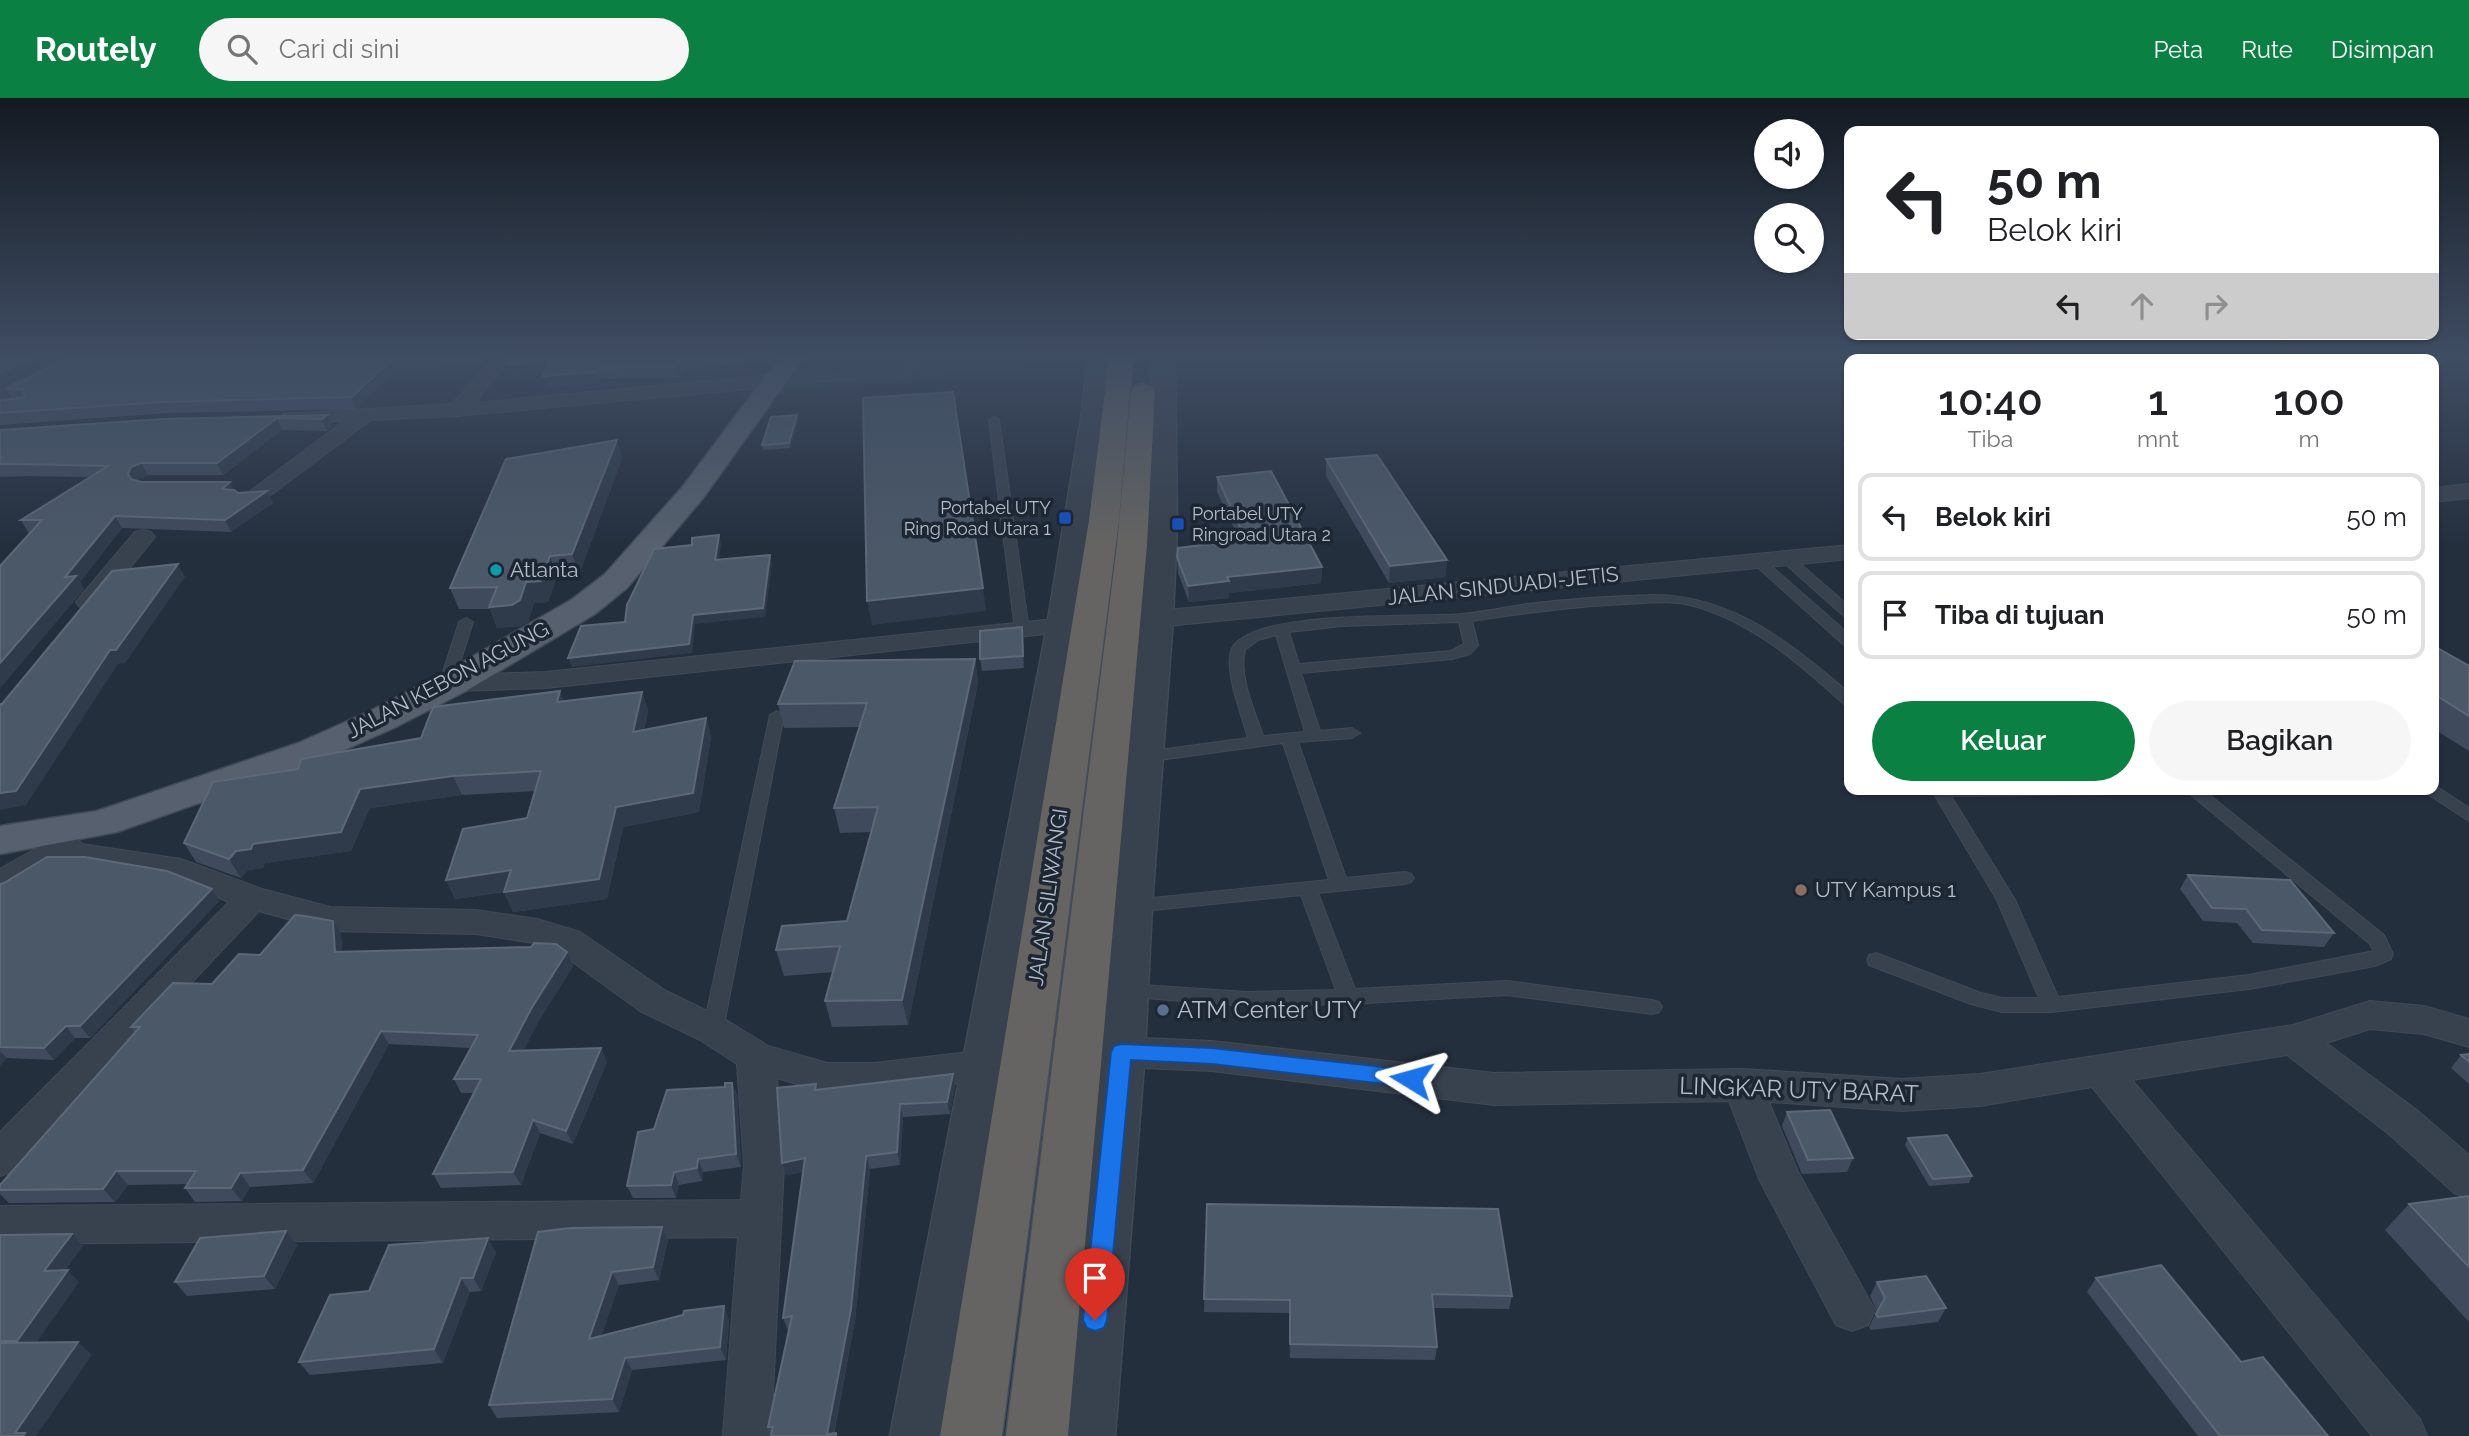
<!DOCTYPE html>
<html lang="id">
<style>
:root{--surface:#fff;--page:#f6f6f6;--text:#202124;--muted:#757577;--line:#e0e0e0;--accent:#0b8043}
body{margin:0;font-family:Raleway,sans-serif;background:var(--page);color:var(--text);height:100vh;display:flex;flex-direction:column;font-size:26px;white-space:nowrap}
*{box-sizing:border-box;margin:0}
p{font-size:23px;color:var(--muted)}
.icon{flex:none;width:38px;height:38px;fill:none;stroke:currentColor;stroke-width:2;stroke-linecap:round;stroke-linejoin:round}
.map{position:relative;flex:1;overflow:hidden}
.panel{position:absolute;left:1844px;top:256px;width:595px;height:441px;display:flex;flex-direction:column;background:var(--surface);border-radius:14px;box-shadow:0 2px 5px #0004}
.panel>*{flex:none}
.banner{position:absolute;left:1844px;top:28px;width:595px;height:214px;border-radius:14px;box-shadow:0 2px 5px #0004;background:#fff;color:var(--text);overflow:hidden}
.fabs{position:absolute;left:1754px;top:21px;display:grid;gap:14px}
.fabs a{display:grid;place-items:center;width:70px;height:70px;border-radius:50%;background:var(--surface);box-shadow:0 2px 5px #0004;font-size:35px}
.pin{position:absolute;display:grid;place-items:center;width:60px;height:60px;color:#fff;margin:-72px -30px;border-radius:50% 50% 50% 0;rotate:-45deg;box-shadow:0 0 7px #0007}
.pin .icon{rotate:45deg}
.me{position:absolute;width:77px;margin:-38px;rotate:278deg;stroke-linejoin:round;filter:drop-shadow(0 0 5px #0008)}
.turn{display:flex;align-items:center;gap:24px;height:147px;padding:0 28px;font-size:32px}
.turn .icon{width:91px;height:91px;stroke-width:2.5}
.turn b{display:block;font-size:49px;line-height:60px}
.lanes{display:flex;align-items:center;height:66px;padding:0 28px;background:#0003;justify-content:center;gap:35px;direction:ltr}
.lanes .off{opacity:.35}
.eta{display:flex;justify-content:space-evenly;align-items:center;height:119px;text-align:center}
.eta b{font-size:42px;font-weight:600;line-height:49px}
.primary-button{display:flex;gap:14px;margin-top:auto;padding:14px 28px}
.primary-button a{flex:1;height:80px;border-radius:42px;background:var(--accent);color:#fff;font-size:28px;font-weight:600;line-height:80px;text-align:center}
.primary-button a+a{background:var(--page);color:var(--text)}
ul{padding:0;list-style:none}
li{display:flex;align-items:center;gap:21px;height:88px;margin:0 14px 10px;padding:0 14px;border:4px solid var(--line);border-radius:14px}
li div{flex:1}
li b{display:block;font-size:26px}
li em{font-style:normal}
header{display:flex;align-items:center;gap:42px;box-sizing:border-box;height:98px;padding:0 35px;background:var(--accent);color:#fff}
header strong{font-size:33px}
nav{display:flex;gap:38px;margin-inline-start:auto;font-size:24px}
.search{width:490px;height:63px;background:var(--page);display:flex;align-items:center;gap:18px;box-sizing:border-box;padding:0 24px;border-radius:38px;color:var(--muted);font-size:26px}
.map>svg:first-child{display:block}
</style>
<header>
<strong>Routely</strong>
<div class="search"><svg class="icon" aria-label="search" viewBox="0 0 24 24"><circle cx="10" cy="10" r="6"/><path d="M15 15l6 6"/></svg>Cari di sini</div>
<nav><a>Peta</a><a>Rute</a><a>Disimpan</a></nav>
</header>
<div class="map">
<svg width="2469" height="1338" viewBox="0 0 2469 1338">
<rect width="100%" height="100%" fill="#242f3e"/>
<path fill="#263c3f" d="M779,260H1071L1070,264L737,301Z"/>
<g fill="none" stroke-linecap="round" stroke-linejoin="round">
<g stroke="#414a57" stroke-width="2">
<path id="service" d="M910,260H920L917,273L902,279L771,286L766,283L794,277L901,273L908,271Z
M994,319L999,322L1029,532L1022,536L1015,532L989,322Z
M1850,343V350L1844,346Z
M1786,456L1790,457L1850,509V520L1845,519L1782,463L1780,460Z
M1758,459L1762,460L1850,537V549L1845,548L1754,466V460Z
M1654,497C1732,497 1794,547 1850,596V608L1845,607C1800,566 1750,522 1690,507C1669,502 1647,505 1626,506C1574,508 1524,515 1472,523L1478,547L1470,556L1452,561L1301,575L1320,633L1352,630L1360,635L1352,640L1298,644L1346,780L1405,774L1411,776L1414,780L1411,784L1405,786L1318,795L1355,891L1507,883L1652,902L1659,904L1662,909L1659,914L1652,916L1507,897L1348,906L1246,908L1120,898L1117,893L1120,888L1127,886L1246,894L1336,892L1301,797L1133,814L1127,812L1124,808L1127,804L1133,802L1329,782L1283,645L1145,664L1137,659L1145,654L1248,640C1243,620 1220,564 1234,547C1265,511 1415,520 1463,516C1485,514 1506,509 1527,506C1569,501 1612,498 1654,497ZM1459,524L1464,546L1451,553L1299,566L1289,534L1342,528ZM1276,537L1305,634L1263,638C1255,613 1238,578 1245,552L1258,542Z
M466,520L473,524L457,574L460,585L453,589L446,585L443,574L459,524Z
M777,613L784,617L723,932L720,937L713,940L706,937L703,932L770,617Z
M2434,687L2469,710V723L2426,695L2424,691H2434Z
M1931,691H2123L2115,696L1951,698L2015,802L2058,899L2249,877L2374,853L2370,846L2184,691H2202L2384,837L2393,856L2391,861L2375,868L2249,891L2052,914H2002L1971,906L1869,867L1867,862L1869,857L1876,855L1981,895L2002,900H2039L1997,802Z"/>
</g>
<g stroke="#414a57" stroke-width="2">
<path id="minor" d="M69,260H96L93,264L68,272L0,306V292L54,264Z
M493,260H511L475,305L771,277L780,283L771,289L458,318L371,322L260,405H244L241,400L344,323L290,326L283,324L280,320L283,316L452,306Z
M2469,386V400L2434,404V390Z
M143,432L151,434L155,439L151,444L98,509L89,512L80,509L76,504L80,499L135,434Z
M1850,447V461L1156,529L1147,526L1143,521L1147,516L1156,513Z
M1064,520L1073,523L1077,528L1073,533L546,590L453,593L443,591L439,585L443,579L453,577L546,574Z
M66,736L77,740L82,746L181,761L262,791L330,809L476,812L537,821L580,834L666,893L726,922L768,948L827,965H874L987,952L1000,956L1006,967L1000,978L987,982L874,995H827L777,980L784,1067L771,1338H723L738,1139L0,1146V1108L741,1102L744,1067L737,966L700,942L640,913L556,852L535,845L476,836L330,833L259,813L14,1073L0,1078V1034L229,804L175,782L93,768H55L12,794L0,797V771L55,740Z
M2370,903L2424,908L2469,921V949L2424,936L2370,931L2326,945L2418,1013L2469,1057V1100L2454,1095L2390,1037L2287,957L2132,982L2420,1321L2427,1338H2372L2092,989L1980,1008L1902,1013L1769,1004L1798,1074L1875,1212L1868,1227L1852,1233L1836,1227L1759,1081L1729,1003L1494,1007L1212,973L1121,969L1108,964L1102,954L1108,944L1121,939L1212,943L1494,975L1742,971L1902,981L1980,976L2293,927Z"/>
</g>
<g stroke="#414a57" stroke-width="3">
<path id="tertiary" d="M1088,260H1112L1108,314L1081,528L952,1338H890L1047,528L1082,314Z
M1151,260H1175L1177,427L1173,521L1152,808L1145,954L1115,1338H1053L1097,954L1108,808L1139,521L1147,427Z"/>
</g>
<g stroke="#414a57" stroke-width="3">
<path id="primary" d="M779,260H803L704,399L627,490L595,516L466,593L394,630L324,661L117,734L0,756V728L97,713L298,645L368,614L440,577L571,502L605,476L684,387Z"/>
</g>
<g stroke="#434c59" stroke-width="3">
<path id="trunk" d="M1109,260H1133L1119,422L1002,1338H940L1089,422Z
M1143,286L1152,288L1155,293L1147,447L1068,1338H1006L1117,447L1131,293L1134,288Z"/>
</g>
<use href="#service" fill="#38414e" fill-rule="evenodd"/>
<use href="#minor" fill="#38414e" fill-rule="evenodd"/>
<use href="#tertiary" fill="#38414e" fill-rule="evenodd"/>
<use href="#primary" fill="#56606e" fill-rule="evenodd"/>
<use href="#trunk" fill="#656462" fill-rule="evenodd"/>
</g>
<path fill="#3f4b5c" d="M75,260H491L484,266L396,272L356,311L169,315L0,327V302L12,301L7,291Z
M509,260H746L743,267L686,270L679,280L601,281L599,285L547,289L543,278L545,276L512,278Z
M327,317L332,329L327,333L282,332L223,377H148L138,381L137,383L141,384L234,392L238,395L267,393L273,405L231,434L122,430L80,484L84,491L0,590V468L31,435L28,434L21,422L89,379L26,378L0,379V332Z
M799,322L790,350L763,352L762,347Z
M622,360L579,477L557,479L548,504L534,505L528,524L520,528L497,530L490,511H459L450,490Z
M1326,361L1447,462L1445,479L1389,485L1326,378Z
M1217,379L1322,469L1321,485L1229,495V500L1189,504L1178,475L1177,459L1240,443L1217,394Z
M1022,529L1024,570L982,573L980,561Z
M2434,548L2469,568V653L2434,631Z
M975,561L978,585L908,927L832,929L825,903L833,874L784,878L776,852L847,823L871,734L840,735L834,710L860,629L784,630L778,606Z
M642,594L648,613L644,632L706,620L711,639L699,714L623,729L607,801L513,814L504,794L455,801L446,782L527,720L535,693L462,697L370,710L351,753L265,765L263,770L248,772L241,780L196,764L184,745L298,671L564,603Z
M2188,777L2334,835L2324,849L2253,845L2237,825L2203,823L2180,791Z
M0,786L212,791L219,803L90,940H75L54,962L7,960L0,967Z
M341,836L342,853L567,854L573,868L538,924L523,953L601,950L607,964L573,1046L540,1035L521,1087L441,1090L433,1076L474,995H461L454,981L471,950L389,946L313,1085L250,1089L242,1103L195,1104L185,1090L187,1086L128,1087L115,1104L9,1105L0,1096V1087L135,935L131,929L212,886L260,857Z
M2469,956V986L2451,970L2461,957Z
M953,976L955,988L950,1016L903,1019L900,1067L870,1071L855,1223L834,1336L836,1335L837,1338H771L768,1329L789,1232H788L783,1220L803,1074L786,1077L782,1065L818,992Z
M732,985L737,997L741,1069L703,1074L702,1083L679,1087L676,1100H633L627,1088L654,1031Z
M1787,1014L1853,1060L1847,1074L1802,1076L1782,1028Z
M1908,1040L1972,1078L1969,1085L1929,1088L1905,1047Z
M2469,1098V1224L2385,1132L2409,1106Z
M1207,1106L1512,1198L1509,1211L1433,1210L1437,1249L1435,1262L1290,1260L1289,1215L1204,1214Z
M662,1129L668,1142L659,1182L619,1187L601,1238L729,1221L726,1262L632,1272L619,1314L497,1320L489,1307L538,1134Z
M286,1133L297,1147L275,1191L187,1198L175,1184Z
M496,1154L481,1193L470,1194L443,1265L310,1277L299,1264L369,1193Z
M2096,1180L2241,1264L2328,1338H2198L2087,1194Z
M1877,1184L1946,1210L1938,1224L1871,1232L1869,1229L1877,1213L1870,1198Z"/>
<path fill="#2f3b4b" d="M30,260H61L53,261L0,289V275Z
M482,260H491L484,266Z
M682,260H683L686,270L679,280L676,269Z
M741,260H746L743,267Z
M392,261L396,272L356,311L352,299Z
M550,264L554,275L512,278L508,267Z
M597,270L601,281L599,285L547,289L543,278Z
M327,317L332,329L327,333L322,321Z
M797,317L799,322L790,350L789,345Z
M277,320L282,332L223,377L217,365Z
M617,342L622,360L579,477L572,456Z
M141,365L148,377L138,381L135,388L128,376L131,369Z
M230,384L237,397L222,391Z
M267,393L273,405L231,434L225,422Z
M115,418L122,430L80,484L84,491L0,590V565L65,479Z
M719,437L721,446L718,471L715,462Z
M770,457L772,466L765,519L695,526L692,555L572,569L568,560L693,517Z
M550,458L557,479L548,504L534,505L528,524L520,528L497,530L489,509L526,484Z
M1447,462L1445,479L1389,485L1390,468Z
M178,466L185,479L125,565L118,566L26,707L0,712V695Z
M1322,469L1321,485L1229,495V500L1189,504L1188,488L1227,479Z
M983,490L986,513L872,527L867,503Z
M1022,529L1024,541V570L1023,558Z
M975,561L978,585L908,927L902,902Z
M560,593L567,612L557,604Z
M642,594L648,613L639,653L633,634Z
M706,620L711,639L699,714L623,729L607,801L513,814L504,794L616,709Z
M453,678L462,697L370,710L351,753L265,765L263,770L248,772L241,780L229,761L236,753L253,746L360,691Z
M511,772L520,791L455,801L446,782Z
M212,791L219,803L90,940L80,928Z
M333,823L341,836L343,867L335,854Z
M567,854L573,868L538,924L516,967L509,953L531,911Z
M66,928L75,940L54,962L44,950Z
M381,933L389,946L313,1085L303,1072Z
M601,950L607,964L573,1046L566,1033Z
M0,953L7,960L0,967Z
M953,976L955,988L950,1016L947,1004Z
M732,985L737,997L741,1069L736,1056Z
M900,1006L903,1019L900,1067L897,1054Z
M533,1022L540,1035L521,1087L513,1074Z
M866,1058L870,1071L855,1223L833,1338L827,1336Z
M805,1060L809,1073L786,1077L782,1065Z
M698,1061L703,1074L702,1083L697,1070Z
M116,1073L128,1087L115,1104L103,1091Z
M674,1074L679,1087L676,1100L671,1087Z
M240,1075L250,1089L242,1103L231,1090Z
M662,1129L668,1142L659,1182L653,1169Z
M286,1133L297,1147L275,1191L264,1178Z
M72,1136L83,1148L56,1185L44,1173Z
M488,1140L496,1154L481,1193L473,1180Z
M68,1172L79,1184L29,1255L17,1243Z
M612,1174L619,1187L596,1254L589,1241Z
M461,1180L470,1194L443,1265L434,1251Z
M724,1208L729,1221L726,1262L720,1249Z
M78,1244L92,1257L36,1338H19L15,1335Z
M625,1260L632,1272L619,1314L612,1301Z"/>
<path fill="#4b5868" stroke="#5c6777" stroke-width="2" d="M0,260H30L0,275Z
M75,260H414L392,261L352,299L163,304L0,315V302L23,300L25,298L23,291H7L63,263Z
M512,260H682L676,269L597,270L596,274L543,278L550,264L508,267Z
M953,294L983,490L867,503L863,300Z
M327,317L322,321L277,320L217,365H141L131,369L128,376L131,381L141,384H230L222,391L234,392L238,395L267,393L225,422L115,418L65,479L76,478L0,565V468L42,422H21L108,368L19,366H0V332L163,321Z
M797,317L789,345L762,347L771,319Z
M617,342L572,456L550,458L541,483L526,484L520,502L512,507L489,509L497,489L450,490L506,361Z
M1377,357L1447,462L1390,468L1326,361Z
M1271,373L1322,469L1227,479L1229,483L1188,488L1177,459L1178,450L1246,442L1217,379Z
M719,437L715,462L770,457L763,510L693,517L689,546L568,560L581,528L625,524L627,507L654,451L692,447V440Z
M178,466L116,552H110L16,693L0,695V606H2L112,473Z
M1022,529L1023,558L980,561V533Z
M2434,548L2469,568V618L2434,596Z
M975,561L902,902L825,903L840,848L776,852L782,828L847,823L878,709L834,710L867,605L778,606L795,563Z
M560,593L557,604L642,594L633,634L706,620L693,695L616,709L599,781L504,794L511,772L446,782L463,731L527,720L541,673L453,678L360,691L341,734L253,746L251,751L236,753L229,761L184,745L213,684L298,671L301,661L421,640L433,609Z
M47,759H85L167,773L212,791L80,928H66L44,950L0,949V786L4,785Z
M2188,777L2290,782L2334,835L2262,832L2246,811L2212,810Z
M295,817L305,818L333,823L335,854L531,849L534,845L556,846L567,854L531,911L509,953L601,950L566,1033L533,1022L513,1074L433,1076L481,981H454L478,937L381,933L303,1072L240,1075L231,1090H185L196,1073H116L103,1091L0,1092V1087L140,929H131L173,885L212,886L239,856L260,857Z
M2469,956V964L2461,957Z
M953,976L947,1004L900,1006L897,1054L866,1058L851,1211L827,1336L836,1335V1338H771L773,1329H768L792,1218L783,1220L805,1060L782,1065L777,990L816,986L815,992Z
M725,985H732L736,1056L698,1061L697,1070L674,1074L671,1087L627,1088L638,1034L654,1031L667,992L725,989Z
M1830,1012L1853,1060L1808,1062L1787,1014Z
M1947,1037L1972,1078L1933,1081L1908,1040Z
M2469,1098V1169L2409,1106Z
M1207,1106L1498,1111L1512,1198L1432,1196L1437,1249L1290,1246V1202L1204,1201Z
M662,1129L653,1169L612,1174L589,1241L683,1217L684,1213L724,1208L720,1249L625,1260L612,1301L489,1307L538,1134L571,1130Z
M286,1133L264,1178L175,1184L200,1140Z
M72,1136L44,1173L68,1172L17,1243H0V1137Z
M488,1140L473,1180H461L434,1251L299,1264L330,1197L369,1193L389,1147Z
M2161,1167L2241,1264L2263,1259L2328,1338H2220L2096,1180Z
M1926,1178L1946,1210L1878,1219L1876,1216L1885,1200L1877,1184Z
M78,1244L15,1335H25L23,1338H0V1245Z"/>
<linearGradient id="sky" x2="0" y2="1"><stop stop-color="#141a22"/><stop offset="0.58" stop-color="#3f4d63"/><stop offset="1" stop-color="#3f4d63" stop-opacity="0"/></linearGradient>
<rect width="2469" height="447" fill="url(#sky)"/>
<path fill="#1a73e8" stroke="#114b97" stroke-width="2" d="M1121,946L1212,950L1411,972L1418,975L1421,981L1418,987L1411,989L1212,966L1131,962L1107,1222L1104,1230L1095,1233L1087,1230L1083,1222L1111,954L1114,948Z"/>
<g fill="#1a4fb4" stroke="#1d2633" stroke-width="2.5">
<rect x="1058" y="413" width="14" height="14" rx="3.5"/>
<rect x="1171" y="419" width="14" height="14" rx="3.5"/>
</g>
<circle fill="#0f9aa8" stroke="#1d2633" stroke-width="2.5" cx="496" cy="472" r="7"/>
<circle fill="#8d6e63" stroke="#1d2633" stroke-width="2.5" cx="1801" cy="792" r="7"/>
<circle fill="#5c6f8a" stroke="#1d2633" stroke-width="2.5" cx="1163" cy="912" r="7"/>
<g text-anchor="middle" stroke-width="7" stroke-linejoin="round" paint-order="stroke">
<g font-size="18" fill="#b4bcc9" stroke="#1d2633" text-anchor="end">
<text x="1051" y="416">Portabel UTY<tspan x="1051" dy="21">Ring Road Utara 1</tspan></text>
<text x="1192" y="422" text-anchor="start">Portabel UTY<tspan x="1192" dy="21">Ringroad Utara 2</tspan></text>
</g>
<g font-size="21" fill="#b4bcc9" stroke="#1d2633" text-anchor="start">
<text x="510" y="479">Atlanta</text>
<text x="1815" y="799">UTY Kampus 1</text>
</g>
<g font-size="21" fill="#b4bcc9" stroke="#1d2633">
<text transform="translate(1503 488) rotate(-6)" y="7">JALAN SINDUADI-JETIS</text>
<text transform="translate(448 582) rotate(-28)" y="7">JALAN KEBON AGUNG</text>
<text transform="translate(1048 799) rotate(-82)" y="7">JALAN SILIWANGI</text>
</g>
<g font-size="24" fill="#b4bcc9" stroke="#1d2633" text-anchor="start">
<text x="1177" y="920">ATM Center UTY</text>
</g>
<g font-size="24" fill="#b4bcc9" stroke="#1d2633">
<text transform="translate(1799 992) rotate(2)" y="8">LINGKAR UTY BARAT</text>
</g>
</g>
</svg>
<div class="fabs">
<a><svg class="icon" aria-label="sound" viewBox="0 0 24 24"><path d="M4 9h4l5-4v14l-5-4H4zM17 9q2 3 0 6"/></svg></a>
<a><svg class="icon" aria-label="search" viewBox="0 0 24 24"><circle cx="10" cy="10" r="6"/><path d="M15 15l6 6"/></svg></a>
</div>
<div class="pin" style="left:1095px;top:1222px;background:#d93025"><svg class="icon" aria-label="arrive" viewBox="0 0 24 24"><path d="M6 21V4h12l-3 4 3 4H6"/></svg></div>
<svg class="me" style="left:1411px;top:981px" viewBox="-20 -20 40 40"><path d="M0-17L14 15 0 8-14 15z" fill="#1a73e8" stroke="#fff" stroke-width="4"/></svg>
<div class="banner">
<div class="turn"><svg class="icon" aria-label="left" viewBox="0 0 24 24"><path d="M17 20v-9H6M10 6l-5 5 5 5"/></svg><div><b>50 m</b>Belok kiri</div></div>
<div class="lanes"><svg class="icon" aria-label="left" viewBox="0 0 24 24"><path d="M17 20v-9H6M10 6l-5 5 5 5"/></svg><svg class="icon off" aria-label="ahead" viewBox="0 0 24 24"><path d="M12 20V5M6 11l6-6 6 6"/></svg><svg class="icon off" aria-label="right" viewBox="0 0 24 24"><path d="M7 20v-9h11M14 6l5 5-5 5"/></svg></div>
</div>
<section class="panel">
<div class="eta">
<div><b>10:40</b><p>Tiba</p></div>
<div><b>1</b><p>mnt</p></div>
<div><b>100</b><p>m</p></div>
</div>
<ul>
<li><svg class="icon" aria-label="left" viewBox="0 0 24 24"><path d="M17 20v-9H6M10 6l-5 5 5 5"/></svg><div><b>Belok kiri</b></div><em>50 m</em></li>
<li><svg class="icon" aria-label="arrive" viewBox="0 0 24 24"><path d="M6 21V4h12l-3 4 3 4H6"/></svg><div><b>Tiba di tujuan</b></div><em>50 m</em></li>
</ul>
<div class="primary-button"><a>Keluar</a><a>Bagikan</a></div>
</section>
</div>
